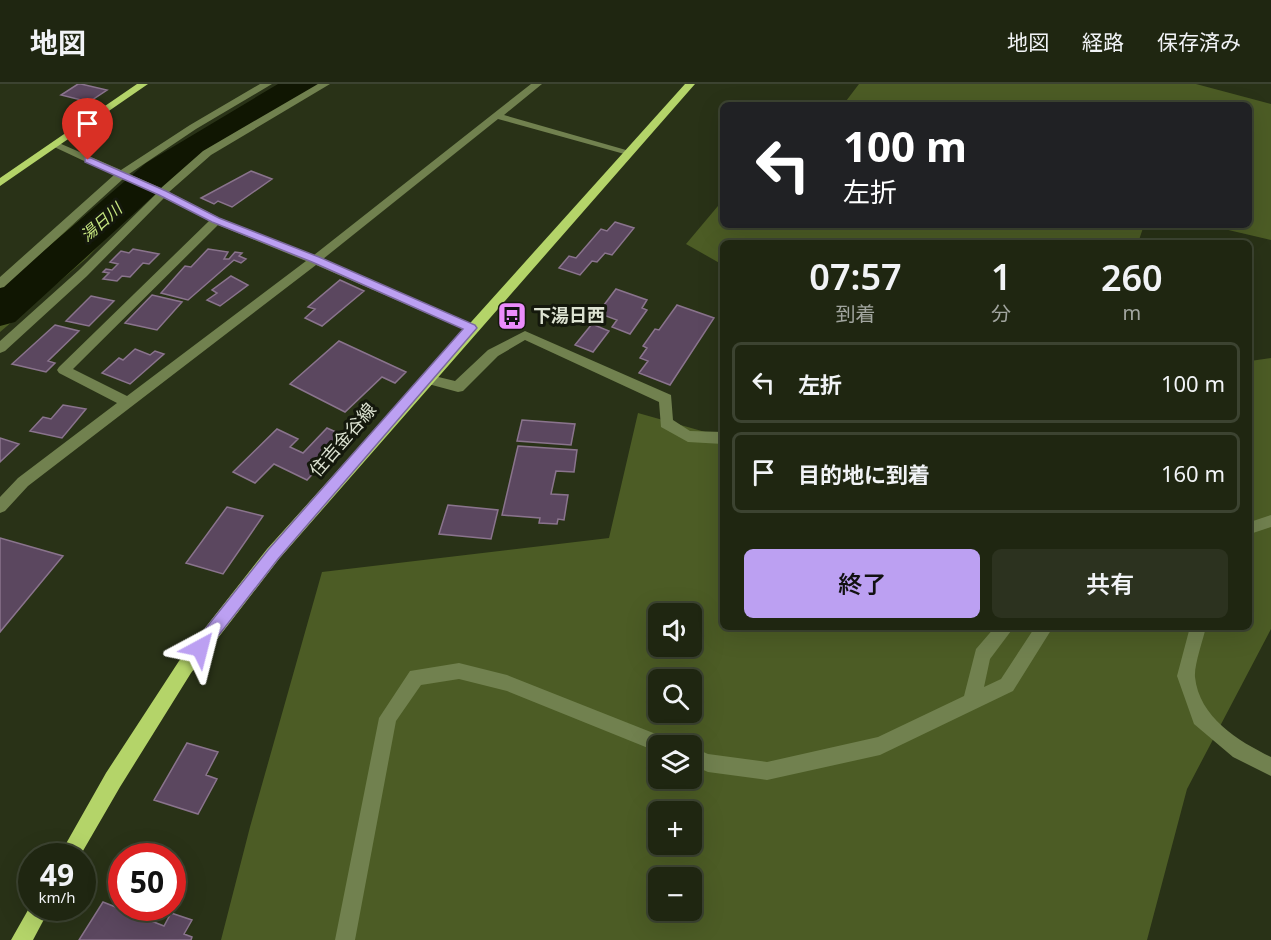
<!DOCTYPE html>
<html lang="ja">
<meta charset="utf-8">
<style>
:root{--surface:#1f2611;--page:#2c321f;--text:#f1f3f6;--muted:#a1a59f;--line:#3c4331;--accent:#bca0f2}
body{margin:0;font-family:"Noto Sans","Noto Sans JP",sans-serif;background:var(--page);color:var(--text);height:100vh;display:flex;flex-direction:column;font-size:22px;white-space:nowrap}
*{box-sizing:border-box;margin:0}
p{font-size:20px;color:var(--muted)}
.icon{flex:none;width:33px;height:33px;fill:none;stroke:currentColor;stroke-width:2;stroke-linecap:round;stroke-linejoin:round}
.map{position:relative;flex:1;overflow:hidden}
.side{position:absolute;left:720px;top:156px;width:532px;height:390px;display:flex;flex-direction:column;background:var(--surface);border-radius:9px;box-shadow:0 6px 24px #0002,0 0 0 2px var(--line)}
.side>*{flex:none}
.hud{position:absolute;left:720px;top:18px;width:532px;height:126px;border-radius:9px;box-shadow:0 6px 24px #0002,0 0 0 2px var(--line);background:#202124;color:#fff;overflow:hidden}
.controls{position:absolute;left:648px;top:519px;display:grid;gap:12px}
.controls a{display:grid;place-items:center;width:54px;height:54px;border-radius:9px;background:var(--surface);box-shadow:0 6px 24px #0002,0 0 0 2px var(--line);font-size:30px}
.speed{position:absolute;left:18px;top:759px;display:flex;gap:12px;font-size:30px;font-weight:700;text-align:center}
.speed>*{display:grid;place-content:center;width:78px;height:78px;border-radius:50%;background:var(--surface);box-shadow:0 6px 24px #0002,0 0 0 2px var(--line);line-height:1}
.speed small{font-size:15px;font-weight:400}
.speed .limit{border:9px solid #d22;background:#fff;color:#111}
.pin{position:absolute;display:grid;place-items:center;width:51px;height:51px;color:#fff;margin:-62px -26px;border-radius:50% 50% 50% 0;rotate:-45deg;box-shadow:0 0 6px #0007}
.pin .icon{rotate:45deg}
.me{position:absolute;width:66px;margin:-33px;rotate:38deg;stroke-linejoin:round;filter:drop-shadow(0 0 4px #0008)}
.turn{display:flex;align-items:center;gap:21px;height:126px;padding:0 24px;font-size:27px}
.turn .icon{width:78px;height:78px;stroke-width:2.5}
.turn b{display:block;font-size:42px;line-height:51px}
.eta{display:flex;justify-content:space-evenly;align-items:center;height:102px;text-align:center}
.eta b{font-size:36px;font-weight:600;line-height:42px}
.cta{display:flex;gap:12px;margin-top:auto;padding:12px 24px}
.cta a{flex:1;height:69px;border-radius:9px;background:var(--accent);color:#111;font-size:24px;font-weight:600;line-height:69px;text-align:center}
.cta a+a{background:var(--page);color:var(--text)}
ul{padding:0;list-style:none}
li{display:flex;align-items:center;gap:18px;height:81px;margin:0 12px 9px;padding:0 12px;border:3px solid var(--line);border-radius:9px}
li div{flex:1}
li b{display:block;font-size:22px}
li em{font-style:normal}
header{display:flex;align-items:center;gap:36px;box-sizing:border-box;height:84px;padding:0 30px;background:var(--surface);border-bottom:2px solid var(--line)}
header strong{font-size:28px}
nav{display:flex;gap:33px;margin-inline-start:auto;font-size:21px}
.map>svg:first-child{display:block}
</style>
<header>
<strong>地図</strong>
<nav><a>地図</a><a>経路</a><a>保存済み</a></nav>
</header>
<div class="map">
<svg width="1271" height="856" viewBox="0 0 1271 856">
<rect width="100%" height="100%" fill="#293217"/>
<path fill="#4c5c25" fill-rule="evenodd" d="M282,0H309L179,79L87,174L0,248V200L148,80Z
M859,0H1196L1271,20V156L1207,141H1250V21H843Z
M723,116V141H1144L1138,159H723V181L686,160Z
M1271,274V545L1187,705L1147,856H221L250,743L322,488L609,454L638,329L723,353V543H1250V277ZM658,530H692V562H658ZM658,596H692V628H658ZM658,662H692V694H658ZM658,728H692V760H658ZM658,794H692V826H658Z"/>
<g fill="none" stroke-linecap="round" stroke-linejoin="round">
<path fill="#101602" fill-rule="evenodd" d="M278,0H317L312,7L172,95L15,238L0,242V204L146,79Z"/>
</g>
<path fill="#5b475f" stroke="#8a748d" stroke-width="1.5" d="M78,0H81L107,6L89,18L61,11Z
M251,87L272,95L232,123L218,117L214,120L201,114Z
M615,138L634,144L612,171L605,169L597,178L592,177L580,191L559,184L569,172L576,174L601,145L607,147Z
M133,165L159,170L149,180L143,179L130,193L122,192L117,197L103,195L109,189L103,188L106,185L112,186L118,180L110,178L121,167L129,169Z
M208,165L228,168L224,175H229L235,168L242,169L239,172L246,175L241,179L234,176L188,216L161,209L185,182L191,183Z
M231,192L248,201L220,222L207,216L217,209L212,206Z
M340,196L364,207L322,242L305,234L315,225L308,223Z
M616,205L647,216L642,224L647,226L630,250L612,243L617,236L598,229Z
M152,211L182,218L157,246L125,239Z
M91,212L114,217L89,242L66,237Z
M677,221L714,234L670,301L639,289L648,277L640,274L647,264L643,262L655,245L659,246Z
M592,240L609,247L593,268L575,261Z
M55,241L79,247L48,277L55,279L46,288L12,280Z
M339,257L406,288L395,299L382,293L345,328L290,300Z
M135,265L150,271L155,267L164,270L130,300L102,289L119,274L123,276Z
M63,321L86,325L62,354L30,347L43,333L51,335Z
M522,336L575,340L571,361L517,357Z
M327,344L347,353L307,396L274,380L255,399L233,388L277,345L298,355L290,363L303,369Z
M0,354L19,360L0,378Z
M518,362L577,366L574,388L556,387L551,410L568,411L564,436L558,435L557,440L539,439L540,434L502,431Z
M448,421L498,426L491,455L439,450Z
M227,423L263,432L223,490L186,479Z
M0,454L63,472L0,548Z
M187,659L218,668L206,691L217,695L198,730L154,716Z
M103,818L164,842L171,829L192,836L184,850L192,853L191,856H79Z"/>
<g fill="none" stroke-linecap="round" stroke-linejoin="round">
<path fill="#71814f" fill-rule="evenodd" d="M260,0H272L196,45L129,90L161,104L203,67L318,0H330L211,71L169,108L220,134L314,171L531,0H542L504,31L633,68L628,71L498,35L323,175L475,241L477,244L475,247H467L316,181L28,402L5,427L0,429V413L18,394L117,319L59,289L57,286L59,283L209,137L164,114L87,192L5,267L0,269V257L79,186L156,110L123,95L4,203L0,204V193L114,91L50,61L59,59L121,86L190,41ZM218,141L306,177L127,312L73,285Z
M525,247L671,311L673,336L690,347L723,348V360L688,358L661,343L659,318L525,256L498,272L463,307L458,308L421,298L419,295L426,290L455,297L488,266Z
M1271,431V443L1250,450V438Z
M995,543H1014L990,575L984,603L1001,595L1035,543H1053L1013,607L880,671L767,696L708,688L692,681V663L708,670L767,678L878,653L964,612L976,565Z
M1190,543H1206C1203,556 1194,581 1195,593C1199,633 1238,657 1271,673V692L1233,673L1194,640L1177,592Z
M459,579L507,591L671,656L674,662H658V668L507,607L459,595L421,601L396,637L355,856H335L379,634L410,587Z"/>
<path fill="#b4d469" fill-rule="evenodd" d="M137,0H148L0,102V94Z
M685,0H695L279,475L191,589L120,703L80,772H59L106,689L179,577L267,465Z
M32,819V824H50L33,856H11Z"/>
</g>
<path fill="#bca0f2" stroke="#7a689d" stroke-width="1.5" d="M85,74H91L166,107L219,134L319,173L475,241L477,244L278,475L205,569L200,572L194,569L192,564L194,559L268,466L463,245L312,178L212,138L159,111L85,78Z"/>
<defs>
<g id="bus-square" transform="scale(1.5)"><rect x="-9" y="-9" width="18" height="18" rx="4" fill="#eb8cfb" stroke="#14180c"/><path d="M-5-6H5V4H4V6H2V4H-2V6H-4V4H-5ZM-3.5-4V0h7V-4ZM-3.5 1.2v1.5H-2V1.2ZM2 1.2v1.5H3.5V1.2Z" fill="#111"/></g>
</defs>
<g fill-rule="evenodd">
<use href="#bus-square" x="512" y="232"/>
</g>
<g text-anchor="middle" stroke-width="6" stroke-linejoin="round" paint-order="stroke">
<g font-size="16" font-style="italic" fill="#c7e780" stroke="#14180c">
<text transform="translate(101 138) rotate(-41)" y="6">湯日川</text>
</g>
<g font-size="18" font-weight="bold" fill="#dce2d1" stroke="#14180c" text-anchor="start">
<text x="533" y="238">下湯日西</text>
</g>
<g font-size="18" fill="#dce2d1" stroke="#14180c">
<text transform="translate(343 356) rotate(-49)" y="6">住吉金谷線</text>
</g>
</g>
</svg>
<div class="controls">
<a><svg class="icon" aria-label="sound" viewBox="0 0 24 24"><path d="M4 9h4l5-4v14l-5-4H4zM17 9q2 3 0 6"/></svg></a>
<a><svg class="icon" aria-label="search" viewBox="0 0 24 24"><circle cx="10" cy="10" r="6"/><path d="M15 15l6 6"/></svg></a>
<a><svg class="icon" aria-label="layers" viewBox="0 0 24 24"><path d="M12 4l9 5-9 5-9-5zM3 14l9 5 9-5"/></svg></a>
<a>+</a>
<a>−</a>
</div>
<div class="speed"><div>49<small>km/h</small></div><div class="limit">50</div></div>
<div class="pin" style="left:88px;top:76px;background:#d93025"><svg class="icon" aria-label="arrive" viewBox="0 0 24 24"><path d="M6 21V4h12l-3 4 3 4H6"/></svg></div>
<svg class="me" style="left:200px;top:564px" viewBox="-20 -20 40 40"><path d="M0-17L14 15 0 8-14 15z" fill="#bca0f2" stroke="#fff" stroke-width="4"/></svg>
<div class="hud">
<div class="turn"><svg class="icon" aria-label="left" viewBox="0 0 24 24"><path d="M17 20v-9H6M10 6l-5 5 5 5"/></svg><div><b>100 m</b>左折</div></div>
</div>
<section class="side">
<div class="eta">
<div><b>07:57</b><p>到着</p></div>
<div><b>1</b><p>分</p></div>
<div><b>260</b><p>m</p></div>
</div>
<ul>
<li><svg class="icon" aria-label="left" viewBox="0 0 24 24"><path d="M17 20v-9H6M10 6l-5 5 5 5"/></svg><div><b>左折</b></div><em>100 m</em></li>
<li><svg class="icon" aria-label="arrive" viewBox="0 0 24 24"><path d="M6 21V4h12l-3 4 3 4H6"/></svg><div><b>目的地に到着</b></div><em>160 m</em></li>
</ul>
<div class="cta"><a>終了</a><a>共有</a></div>
</section>
</div>
